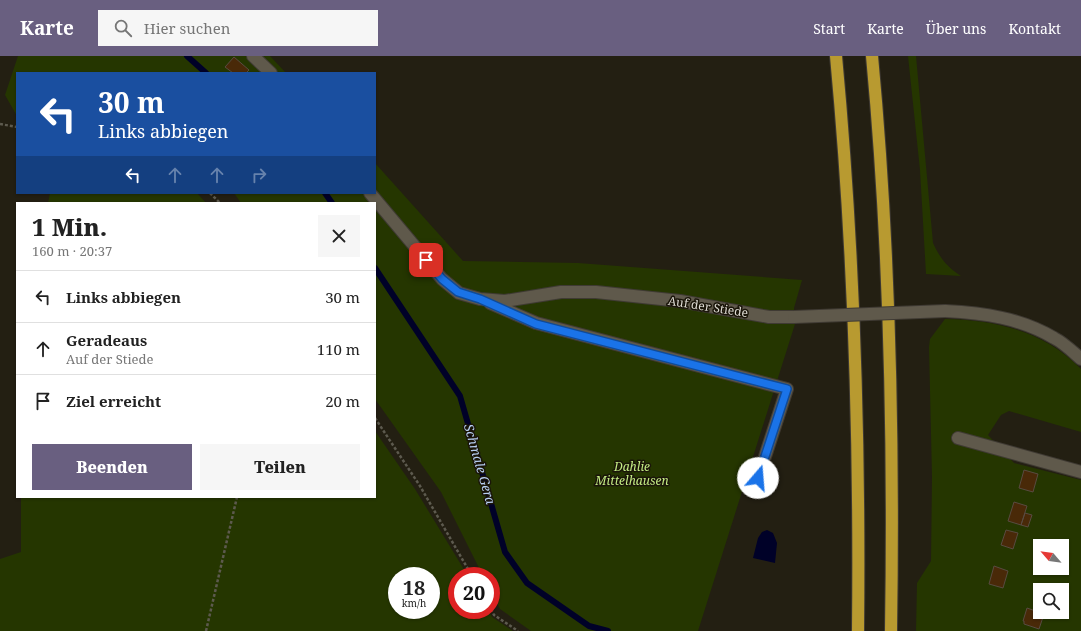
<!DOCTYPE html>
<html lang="de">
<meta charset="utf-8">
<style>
:root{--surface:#fff;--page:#f6f6f6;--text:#222;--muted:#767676;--line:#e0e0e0;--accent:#695f80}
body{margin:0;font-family:"Noto Serif",serif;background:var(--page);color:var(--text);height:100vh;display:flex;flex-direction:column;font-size:15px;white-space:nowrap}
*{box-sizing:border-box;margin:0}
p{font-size:13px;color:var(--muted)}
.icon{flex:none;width:22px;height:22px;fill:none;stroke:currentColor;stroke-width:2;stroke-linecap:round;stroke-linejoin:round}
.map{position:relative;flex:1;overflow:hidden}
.drawer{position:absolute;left:16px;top:146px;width:360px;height:296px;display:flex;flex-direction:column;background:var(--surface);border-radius:0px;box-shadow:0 1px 3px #0004}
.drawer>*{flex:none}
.top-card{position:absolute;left:16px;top:16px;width:360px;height:122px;border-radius:0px;box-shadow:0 1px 3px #0004;background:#1a4fa0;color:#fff;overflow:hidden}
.needle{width:26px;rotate:298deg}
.tools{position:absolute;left:1033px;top:483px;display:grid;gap:8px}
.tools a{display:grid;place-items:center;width:36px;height:36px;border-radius:0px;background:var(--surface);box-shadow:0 1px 3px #0004;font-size:20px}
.speed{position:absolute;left:388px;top:511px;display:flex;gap:8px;font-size:20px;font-weight:700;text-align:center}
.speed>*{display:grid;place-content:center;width:52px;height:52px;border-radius:50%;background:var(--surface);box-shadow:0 1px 3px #0004;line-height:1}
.speed small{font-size:10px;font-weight:400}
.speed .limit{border:6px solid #d22;background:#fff;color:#111}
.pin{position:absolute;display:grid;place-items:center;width:34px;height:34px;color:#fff;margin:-17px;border-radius:8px;box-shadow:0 2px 6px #0006}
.me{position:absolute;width:44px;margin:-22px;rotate:18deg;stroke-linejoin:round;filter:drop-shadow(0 0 3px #0008)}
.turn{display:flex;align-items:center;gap:14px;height:84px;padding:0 16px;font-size:18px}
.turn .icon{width:52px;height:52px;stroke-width:2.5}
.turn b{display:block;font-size:28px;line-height:34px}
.lanes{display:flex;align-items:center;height:38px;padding:0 16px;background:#0003;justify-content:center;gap:20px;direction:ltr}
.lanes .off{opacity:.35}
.round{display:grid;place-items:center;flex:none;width:42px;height:42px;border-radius:0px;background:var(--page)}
.overview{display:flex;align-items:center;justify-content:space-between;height:68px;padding:0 16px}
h1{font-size:24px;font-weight:800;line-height:30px}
.primary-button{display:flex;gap:8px;margin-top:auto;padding:8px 16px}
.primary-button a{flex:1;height:46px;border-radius:0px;background:var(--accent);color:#fff;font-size:16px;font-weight:800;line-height:46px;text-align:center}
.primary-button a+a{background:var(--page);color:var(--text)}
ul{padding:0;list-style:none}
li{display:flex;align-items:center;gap:12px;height:52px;padding:0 16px;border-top:1px solid var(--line)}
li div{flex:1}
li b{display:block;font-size:15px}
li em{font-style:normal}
header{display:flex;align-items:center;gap:24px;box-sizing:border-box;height:56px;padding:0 20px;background:var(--accent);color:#fff}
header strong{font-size:19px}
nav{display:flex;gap:22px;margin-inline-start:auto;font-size:14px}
.search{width:280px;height:36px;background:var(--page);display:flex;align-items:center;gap:10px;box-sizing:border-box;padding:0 14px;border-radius:0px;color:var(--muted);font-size:15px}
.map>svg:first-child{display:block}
</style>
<header>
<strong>Karte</strong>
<div class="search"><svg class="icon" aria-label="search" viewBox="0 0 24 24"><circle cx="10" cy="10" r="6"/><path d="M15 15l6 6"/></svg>Hier suchen</div>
<nav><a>Start</a><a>Karte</a><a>Über uns</a><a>Kontakt</a></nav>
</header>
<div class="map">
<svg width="1081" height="575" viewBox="0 0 1081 575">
<rect width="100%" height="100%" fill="#231f12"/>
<path fill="#253600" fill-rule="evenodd" d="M18,0H270L286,17H17V60L5,39Z
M908,0H916L933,187C940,202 947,211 961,220L926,218L920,114Z
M375,107L463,205L578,207L802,224L794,252L795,268L698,575H531L500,553L491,536V520H483L441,436L375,343V147H241L234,137H375Z
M50,137H197L206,147H48Z
M945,263C995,264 1045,275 1081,313V376L1009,355L1001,359L988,379L1014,407L1081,424V575H916L917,527L931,505L932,421L929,291L930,283ZM1040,490H1062V512H1040ZM1040,534H1062V556H1040Z
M375,375L415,433L468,520H457V554H488L492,561L513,575H0V503L21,496V441H375ZM397,520H431V554H397Z"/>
<path fill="#000128" d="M767,474L773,477L777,487L775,507L753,502L758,482L762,476Z"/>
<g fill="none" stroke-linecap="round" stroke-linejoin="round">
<path stroke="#000128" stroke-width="6" d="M187,0L206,17
M325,137L332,147
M375,212L460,340L505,496L527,527L589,570L608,575"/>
</g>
<path fill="#492908" stroke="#584b41" d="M234,1L249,14L246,17H233L225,11Z
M1024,414L1038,418L1033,436L1019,432Z
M1014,446L1027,450L1021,469L1008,465Z
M1025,457L1032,459L1028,471L1021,469Z
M1006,474L1018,477L1013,493L1001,489Z
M994,510L1008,515L1003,532L989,528Z
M1027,552L1044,558L1039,573L1024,568V565H1023Z"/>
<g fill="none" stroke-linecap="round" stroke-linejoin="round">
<g stroke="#3f3a33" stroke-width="14">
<path id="minor" d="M253,0L271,17
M370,137L442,223L459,237L480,243L505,245L561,236H596L680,245L769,261H794
M490,247L536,267L787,333L758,422
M945,255C984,257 1020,262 1054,282C1064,287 1073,296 1081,303
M958,382L1081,416"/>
</g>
<g stroke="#3f3a33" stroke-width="14">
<path id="highway" d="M836,0C854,192 860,382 858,575
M872,0C890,191 894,383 891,575"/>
</g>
<path stroke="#5d5a4e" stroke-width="2.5" stroke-dasharray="3 2" stroke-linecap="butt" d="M0,68L17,71
M210,137L220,147
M375,362L420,430L472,520
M491,553L494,559L518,575
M206,575L237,441"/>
<use href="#minor" stroke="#5f594b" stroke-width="12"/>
<use href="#highway" stroke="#b89a30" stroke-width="12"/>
<g stroke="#3f3a33" stroke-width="14" stroke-linecap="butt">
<path id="minor-bridge" d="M794,261L945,255"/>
</g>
<use href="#minor-bridge" stroke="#5f594b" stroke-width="12"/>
</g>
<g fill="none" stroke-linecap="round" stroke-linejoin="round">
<g stroke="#114b97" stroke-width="10">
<path id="route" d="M426,204L442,223L458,236L480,243L536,268L787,333L758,422"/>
</g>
<use href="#route" stroke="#1a73e8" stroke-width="7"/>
</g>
<g text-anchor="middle" stroke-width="3" stroke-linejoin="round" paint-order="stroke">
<g font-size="12" fill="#dddad2" stroke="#1a1509">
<text transform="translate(708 251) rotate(9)" y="4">Auf der Stiede</text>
</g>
<g font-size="12" font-style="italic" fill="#c4ec84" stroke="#1a1509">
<text x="632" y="415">Dahlie<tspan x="632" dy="14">Mittelhausen</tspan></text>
</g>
<g font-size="13" font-style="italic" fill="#b6cef1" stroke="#1a1509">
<text transform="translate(480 408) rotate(74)" y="5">Schmale Gera</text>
</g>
</g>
</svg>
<div class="tools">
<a><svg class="needle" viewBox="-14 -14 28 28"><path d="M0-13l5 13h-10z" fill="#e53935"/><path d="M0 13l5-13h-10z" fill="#767676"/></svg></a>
<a><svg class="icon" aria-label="search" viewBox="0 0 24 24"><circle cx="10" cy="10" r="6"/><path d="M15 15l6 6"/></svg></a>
</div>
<div class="speed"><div>18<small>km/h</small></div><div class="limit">20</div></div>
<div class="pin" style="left:426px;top:204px;background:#d93025"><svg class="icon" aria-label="arrive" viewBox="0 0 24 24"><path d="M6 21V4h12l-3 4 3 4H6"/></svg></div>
<svg class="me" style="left:758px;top:422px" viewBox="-20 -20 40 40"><circle r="19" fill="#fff"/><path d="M0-13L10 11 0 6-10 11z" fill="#1a73e8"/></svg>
<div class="top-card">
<div class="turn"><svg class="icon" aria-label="left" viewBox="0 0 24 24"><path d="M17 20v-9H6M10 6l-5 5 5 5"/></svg><div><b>30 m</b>Links abbiegen</div></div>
<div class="lanes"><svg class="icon" aria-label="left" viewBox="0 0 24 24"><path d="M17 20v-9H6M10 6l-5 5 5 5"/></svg><svg class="icon off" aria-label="ahead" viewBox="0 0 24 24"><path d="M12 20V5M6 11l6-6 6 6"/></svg><svg class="icon off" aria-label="ahead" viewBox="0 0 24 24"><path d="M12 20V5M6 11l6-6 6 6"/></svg><svg class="icon off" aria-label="right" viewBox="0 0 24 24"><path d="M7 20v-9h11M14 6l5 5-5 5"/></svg></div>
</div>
<section class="drawer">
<div class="overview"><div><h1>1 Min.</h1><p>160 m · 20:37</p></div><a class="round"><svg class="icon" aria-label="close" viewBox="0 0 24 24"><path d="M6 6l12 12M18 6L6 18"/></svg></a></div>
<ul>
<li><svg class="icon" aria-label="left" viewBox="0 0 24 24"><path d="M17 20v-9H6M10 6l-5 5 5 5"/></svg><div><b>Links abbiegen</b></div><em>30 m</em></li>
<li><svg class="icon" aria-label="ahead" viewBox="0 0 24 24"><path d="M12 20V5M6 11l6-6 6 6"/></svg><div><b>Geradeaus</b><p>Auf der Stiede</p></div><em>110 m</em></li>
<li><svg class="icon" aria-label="arrive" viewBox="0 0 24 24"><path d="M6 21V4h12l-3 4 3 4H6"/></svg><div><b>Ziel erreicht</b></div><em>20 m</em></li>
</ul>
<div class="primary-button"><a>Beenden</a><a>Teilen</a></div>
</section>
</div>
